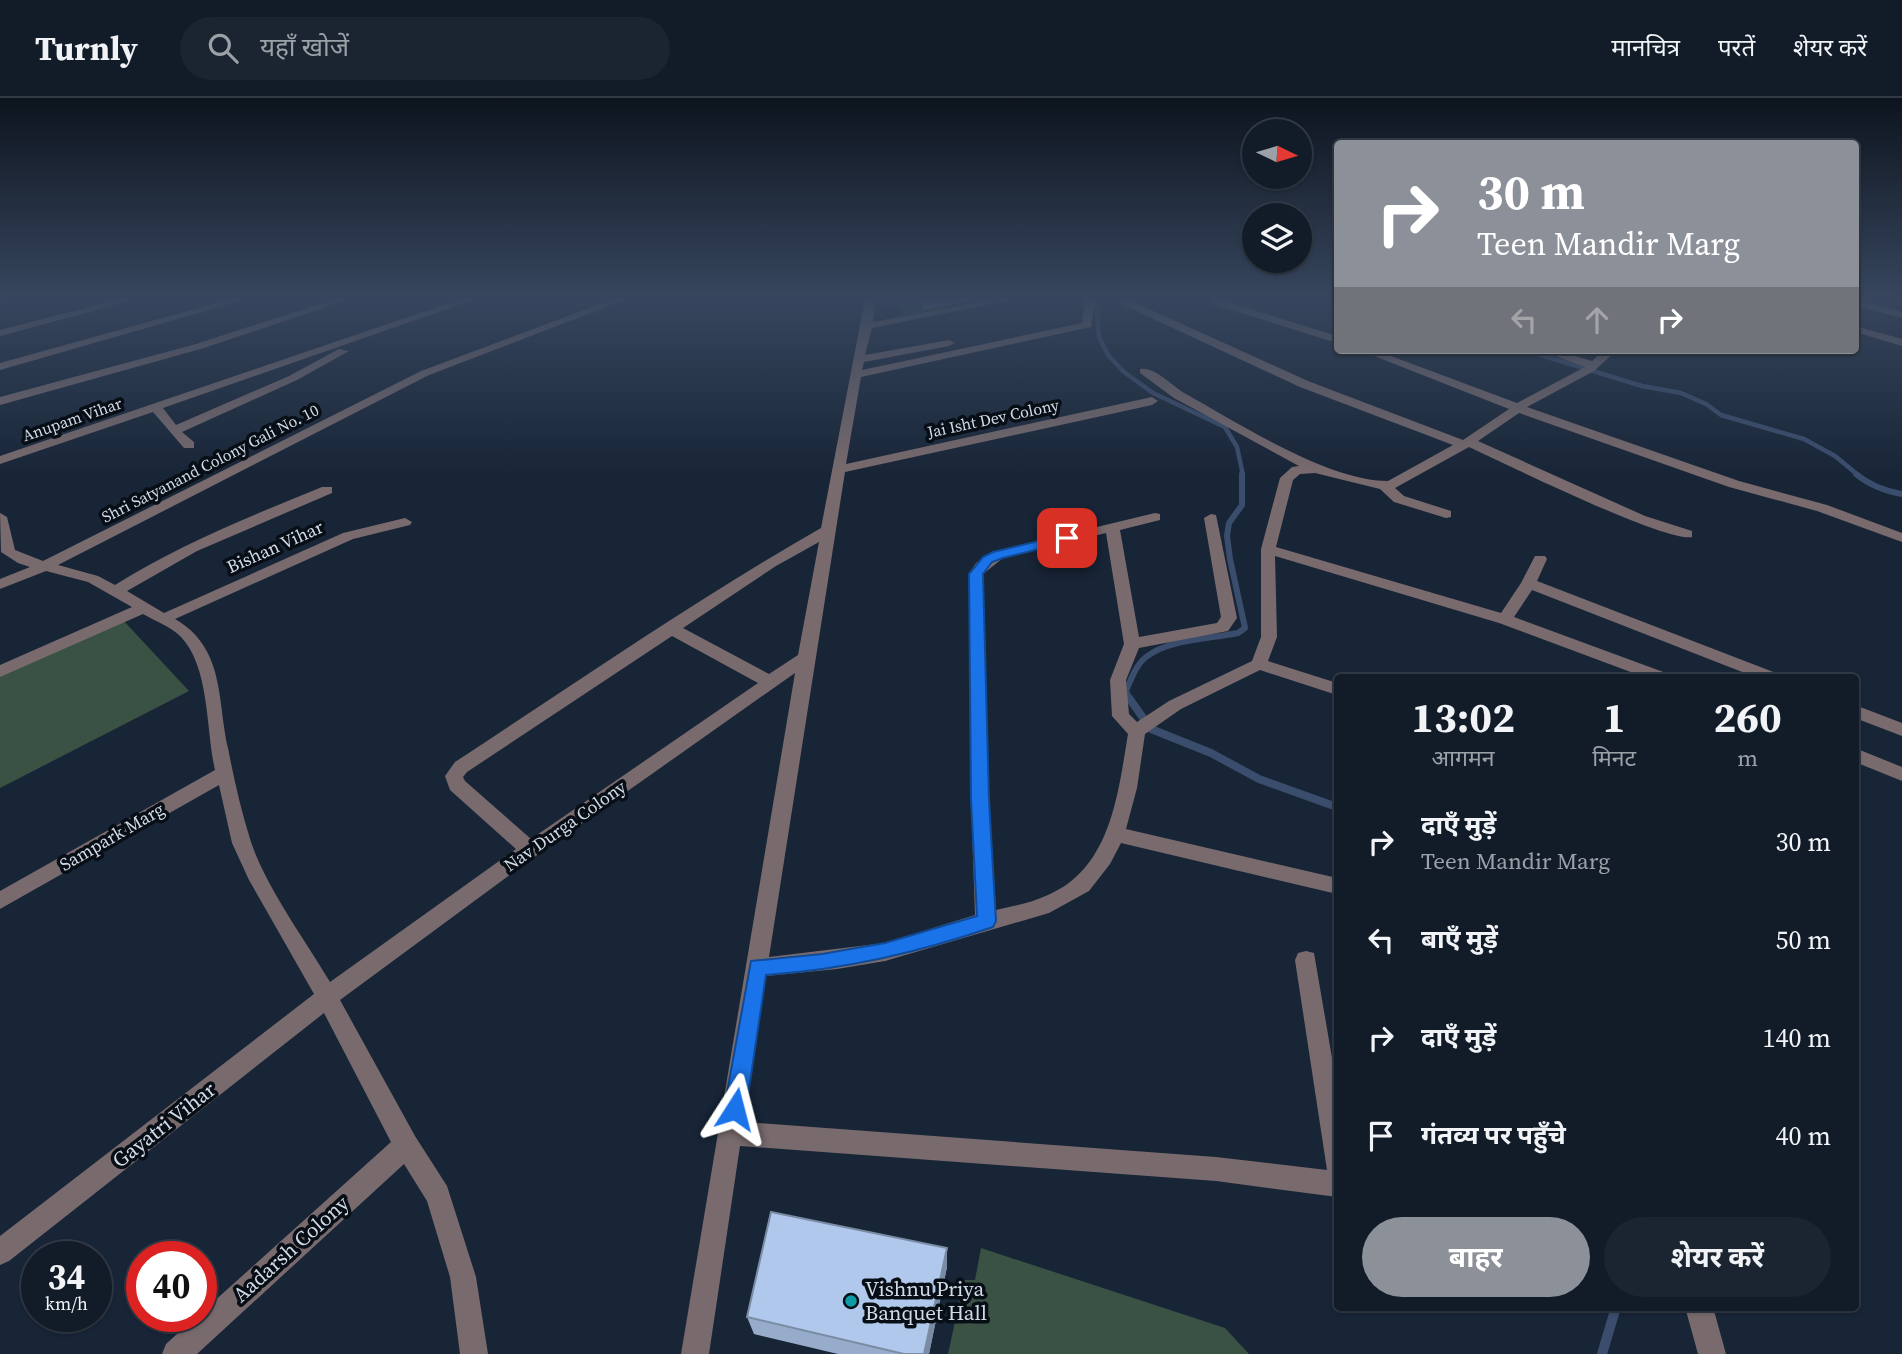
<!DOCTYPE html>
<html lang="hi">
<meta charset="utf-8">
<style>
:root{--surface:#121c29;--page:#1b2531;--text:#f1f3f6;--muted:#9ca1a8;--line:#313a46;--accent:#8c9099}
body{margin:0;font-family:"Source Serif 4","Noto Sans Devanagari",serif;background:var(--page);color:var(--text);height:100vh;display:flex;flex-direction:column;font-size:26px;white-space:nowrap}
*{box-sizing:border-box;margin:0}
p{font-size:23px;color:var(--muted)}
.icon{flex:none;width:38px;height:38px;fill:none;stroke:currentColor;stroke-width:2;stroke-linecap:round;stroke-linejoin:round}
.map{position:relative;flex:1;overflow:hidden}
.sheet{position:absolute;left:1334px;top:576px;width:525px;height:637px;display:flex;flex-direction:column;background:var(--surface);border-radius:7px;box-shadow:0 2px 5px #0004,0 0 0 2px var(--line)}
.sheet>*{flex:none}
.top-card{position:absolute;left:1334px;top:42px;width:525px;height:214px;border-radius:7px;box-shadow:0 2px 5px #0004,0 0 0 2px var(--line);background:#8c9099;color:#fff;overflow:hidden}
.needle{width:46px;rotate:95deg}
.tools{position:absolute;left:1242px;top:21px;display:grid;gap:14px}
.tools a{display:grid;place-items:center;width:70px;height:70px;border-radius:50%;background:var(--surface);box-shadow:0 2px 5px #0004,0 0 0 2px var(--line);font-size:35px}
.speed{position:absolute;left:21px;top:1143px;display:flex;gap:14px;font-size:35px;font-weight:700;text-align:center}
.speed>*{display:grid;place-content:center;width:91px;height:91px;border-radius:50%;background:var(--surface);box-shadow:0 2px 5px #0004,0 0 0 2px var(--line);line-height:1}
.speed small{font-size:18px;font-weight:400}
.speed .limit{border:10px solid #d22;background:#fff;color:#111}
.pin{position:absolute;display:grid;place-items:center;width:60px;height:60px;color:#fff;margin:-30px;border-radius:14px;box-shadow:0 4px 10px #0006}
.me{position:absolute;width:77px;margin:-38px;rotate:9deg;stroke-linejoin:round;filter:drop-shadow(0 0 5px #0008)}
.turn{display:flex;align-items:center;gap:24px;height:147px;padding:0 28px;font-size:32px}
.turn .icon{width:91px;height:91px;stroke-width:2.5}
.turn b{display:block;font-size:49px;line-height:60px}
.lanes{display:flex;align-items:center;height:66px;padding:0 28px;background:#0003;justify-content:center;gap:35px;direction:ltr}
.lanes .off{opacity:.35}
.eta{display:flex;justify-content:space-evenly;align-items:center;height:119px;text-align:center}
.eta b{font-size:42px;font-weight:700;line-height:49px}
.primary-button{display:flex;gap:14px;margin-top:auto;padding:14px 28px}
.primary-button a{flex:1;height:80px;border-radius:42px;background:var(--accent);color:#fff;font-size:28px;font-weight:700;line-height:80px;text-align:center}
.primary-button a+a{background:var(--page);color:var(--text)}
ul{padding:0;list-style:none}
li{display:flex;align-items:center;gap:21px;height:98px;padding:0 28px}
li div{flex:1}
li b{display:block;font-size:26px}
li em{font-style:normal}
header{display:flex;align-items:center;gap:42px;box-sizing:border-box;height:98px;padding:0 35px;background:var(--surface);border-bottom:2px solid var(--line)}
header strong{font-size:33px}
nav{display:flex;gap:38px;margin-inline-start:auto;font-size:24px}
.search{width:490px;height:63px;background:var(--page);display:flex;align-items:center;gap:18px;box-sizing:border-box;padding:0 24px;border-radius:38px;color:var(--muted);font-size:26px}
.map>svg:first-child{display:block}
</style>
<header>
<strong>Turnly</strong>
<div class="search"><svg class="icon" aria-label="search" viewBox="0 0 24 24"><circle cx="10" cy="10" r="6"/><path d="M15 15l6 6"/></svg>यहाँ खोजें</div>
<nav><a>मानचित्र</a><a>परतें</a><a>शेयर करें</a></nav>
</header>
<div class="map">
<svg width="1902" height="1256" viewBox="0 0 1902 1256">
<rect width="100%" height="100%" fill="#182537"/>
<path fill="#3a5243" d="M879,201H949L947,206L951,209L905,217L897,207L878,208Z
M122,521L189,593L0,690V576Z
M981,1150L1225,1230L1249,1256H948L964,1182H975Z"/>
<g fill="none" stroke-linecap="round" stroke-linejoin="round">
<path stroke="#3b4d6c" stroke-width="4.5" d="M1096,201L1099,239L1108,257L1124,274L1153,295L1225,329L1237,349L1243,377
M1524,252L1642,288L1681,295L1706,306L1721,317L1804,341L1835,358L1858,377"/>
<path stroke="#3b4d6c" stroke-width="6" d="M1856,376C1869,387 1885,393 1902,396
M1130,602L1126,593C1131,581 1136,567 1146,559C1169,541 1210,541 1238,535L1245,530L1230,461L1227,438L1229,425L1242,407V376"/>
<path stroke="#3b4d6c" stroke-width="8" d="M1129,600L1151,631L1211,655L1259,681L1337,709"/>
<path stroke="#3b4d6c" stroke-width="10" d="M1602,1256L1616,1209"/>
<path fill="#796b6d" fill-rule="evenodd" d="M0,201H16L0,206Z
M120,201H137L0,238V232Z
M231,201H247L0,272V265Z
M335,201H350L204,250L0,307V299L196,246Z
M461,201H476L163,310L176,327L289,278L339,251L349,253L297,282L182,334L194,344V350H184L153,314L0,366V358Z
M613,201H627L429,277L58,467L98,478L115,487C180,446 251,418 322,389H332V395L197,453L127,493L164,515L343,435L405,420L412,424L410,427L353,441L175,521C225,550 217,601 228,650C234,681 241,713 251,744C266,789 305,842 330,884L516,751L450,692L445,678L455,664C576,585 695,502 821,430L865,201H875L873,224L994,201H1015L872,230L865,257L949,242L955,245L949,248L864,264L862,272L1082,225L1085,201H1095L1091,229L861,279L846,366L1152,299L1158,303L1152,307L845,374L769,859L885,845L975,817L971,702L969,476L976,465L993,454L1155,415L1160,416V422L1120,432L1139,539L1217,525L1221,519L1204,420L1211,416L1216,417L1237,520L1228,533L1139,550L1126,582L1129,616L1137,624L1169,603L1252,563L1261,539V451L1280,380L1292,369L1299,368L1174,300L1140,275V271C1155,268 1173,289 1186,296C1240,326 1328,383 1388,383L1453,347L1300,289L1119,205V201H1127L1308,283L1463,342L1509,311L1359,252H1375L1517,305L1585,269L1539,252H1556L1592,263L1604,252H1617L1594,273L1527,309L1739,383L1827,407L1902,435V444L1817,413L1729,389L1519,315L1478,343L1645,418L1692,433V439C1666,445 1504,365 1469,349L1395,390L1404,398L1451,413V419L1446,420L1394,404L1380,391L1315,375L1300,376L1293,382L1276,449L1501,515L1521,485L1535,458H1545L1547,461L1537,483L1776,575L1778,579H1755L1532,492L1514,519L1666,575L1668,579H1644L1499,525L1275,458L1277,539L1268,563L1337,585V597L1260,572L1181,611L1145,636L1137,690L1126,731L1337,780V796L1121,745L1110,766L1089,793L1049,815L885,863L837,871L766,878L744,1024L1216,1059L1327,1072L1295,862L1298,855L1306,853L1314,855L1337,989V1099L1216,1083L740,1048L709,1256H681L795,575L537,757L340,902L415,1038L447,1088L476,1179L488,1256H460L450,1179L427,1103L404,1066L197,1256H162L166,1246L197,1218H201V1215L391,1044L324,915L9,1163L0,1167V1138L314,896L249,782L232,745L219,687L0,811V793L215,672C206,634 210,569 181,539C172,529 155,523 143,516L0,579V567L132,509L88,484L46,473L0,491V481L30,469L18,465L1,454L0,415L7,419L15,452L43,463L421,273ZM1106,435L1124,546L1110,582L1112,618L1128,636C1118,696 1111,770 1048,797C1031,805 1013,808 996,812L989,702L983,476L1003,460ZM819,444L798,557L769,576L683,530L776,468ZM672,538L758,585L531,741L465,683L463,679L467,674Z
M1210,201H1218L1337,238V245L1210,205Z
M1855,201L1902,214V220L1855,207Z
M1855,228L1902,241V248L1855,234Z
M1855,607L1902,625V638L1855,620Z
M1855,650L1902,669V683L1855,664Z
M1685,1209H1713L1726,1256H1698Z"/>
</g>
<path fill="#96acca" d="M947,1169L929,1256H838L754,1236L747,1219Z"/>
<path fill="#7a8ca4" d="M923,201H980L923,212Z
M947,1150V1169L929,1256H924Z"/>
<path fill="#afc8eb" stroke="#7a8ca4" stroke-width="2" d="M771,1114L947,1150L924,1256H904L747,1219Z"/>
<linearGradient id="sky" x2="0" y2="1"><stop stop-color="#0d141e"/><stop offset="0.53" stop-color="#37465e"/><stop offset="1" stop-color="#37465e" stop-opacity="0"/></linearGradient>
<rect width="1902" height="377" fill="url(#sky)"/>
<path fill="#1a73e8" stroke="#114b97" stroke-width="2" d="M1067,436L1073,440L1071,443L1003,460L992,464L983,476L989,702L996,823L993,829C916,855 847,871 766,877L746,1011L743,1019L735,1022L727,1019L724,1011L751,863L822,856L885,845L977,818L971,702L969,476L983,459L993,454Z"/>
<circle fill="#0f9aa8" stroke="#080e16" stroke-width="2.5" cx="851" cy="1203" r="7"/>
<g text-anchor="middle" stroke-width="7" stroke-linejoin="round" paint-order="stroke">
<g font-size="16" fill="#d2dae6" stroke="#080e16">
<text transform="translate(993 320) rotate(-12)" y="6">Jai Isht Dev Colony</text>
<text transform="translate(72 321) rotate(-19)" y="6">Anupam Vihar</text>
<text transform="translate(210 365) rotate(-27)" y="6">Shri Satyanand Colony Gali No. 10</text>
</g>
<g font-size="18" fill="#d2dae6" stroke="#080e16">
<text transform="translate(275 449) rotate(-24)" y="6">Bishan Vihar</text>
<text transform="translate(565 728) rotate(-35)" y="6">Nav Durga Colony</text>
<text transform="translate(112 739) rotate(-30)" y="6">Sampark Marg</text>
</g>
<g font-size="21" fill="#d2dae6" stroke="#080e16">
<text transform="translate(164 1027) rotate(-38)" y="7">Gayatri Vihar</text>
<text transform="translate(291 1151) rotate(-42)" y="7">Aadarsh Colony</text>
</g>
<g font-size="21" fill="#d2dae6" stroke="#080e16" text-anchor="start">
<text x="865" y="1198">Vishnu Priya<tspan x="865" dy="24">Banquet Hall</tspan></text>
</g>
</g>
</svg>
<div class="tools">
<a><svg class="needle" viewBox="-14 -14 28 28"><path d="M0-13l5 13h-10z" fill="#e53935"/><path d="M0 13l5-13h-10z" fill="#9ca1a8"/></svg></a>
<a><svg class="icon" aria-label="layers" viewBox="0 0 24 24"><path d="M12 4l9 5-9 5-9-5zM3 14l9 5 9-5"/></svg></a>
</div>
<div class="speed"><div>34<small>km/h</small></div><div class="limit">40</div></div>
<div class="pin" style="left:1067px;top:440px;background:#d93025"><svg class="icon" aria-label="arrive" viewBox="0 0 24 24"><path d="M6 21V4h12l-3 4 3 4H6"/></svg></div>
<svg class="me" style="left:735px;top:1011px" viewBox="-20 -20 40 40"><path d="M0-17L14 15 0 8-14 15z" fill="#1a73e8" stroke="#fff" stroke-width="4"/></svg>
<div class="top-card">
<div class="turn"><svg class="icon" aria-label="right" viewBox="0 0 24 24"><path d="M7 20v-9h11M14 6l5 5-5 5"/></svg><div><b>30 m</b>Teen Mandir Marg</div></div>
<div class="lanes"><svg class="icon off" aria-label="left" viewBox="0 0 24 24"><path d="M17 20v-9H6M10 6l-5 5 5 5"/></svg><svg class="icon off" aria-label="ahead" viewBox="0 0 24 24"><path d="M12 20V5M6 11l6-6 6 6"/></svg><svg class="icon" aria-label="right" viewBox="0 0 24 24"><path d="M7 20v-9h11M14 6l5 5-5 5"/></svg></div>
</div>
<section class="sheet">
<div class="eta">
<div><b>13:02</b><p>आगमन</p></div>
<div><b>1</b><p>मिनट</p></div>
<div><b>260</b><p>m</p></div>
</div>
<ul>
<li><svg class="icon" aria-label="right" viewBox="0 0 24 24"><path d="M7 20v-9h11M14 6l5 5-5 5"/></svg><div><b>दाएँ मुड़ें</b><p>Teen Mandir Marg</p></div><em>30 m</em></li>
<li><svg class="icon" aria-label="left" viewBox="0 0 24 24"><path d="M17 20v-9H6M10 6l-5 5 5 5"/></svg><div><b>बाएँ मुड़ें</b></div><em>50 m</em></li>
<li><svg class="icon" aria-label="right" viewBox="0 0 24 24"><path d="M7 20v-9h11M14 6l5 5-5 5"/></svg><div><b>दाएँ मुड़ें</b></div><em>140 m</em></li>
<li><svg class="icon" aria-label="arrive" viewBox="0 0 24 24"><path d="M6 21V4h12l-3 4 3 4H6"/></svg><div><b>गंतव्य पर पहुँचे</b></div><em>40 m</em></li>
</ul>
<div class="primary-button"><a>बाहर</a><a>शेयर करें</a></div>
</section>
</div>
